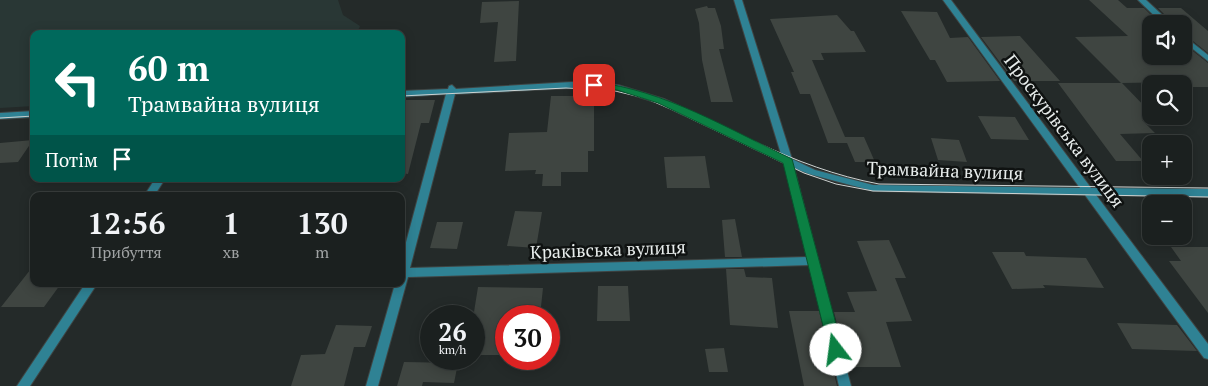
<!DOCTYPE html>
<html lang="uk">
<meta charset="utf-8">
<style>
:root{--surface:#1b201f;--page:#282d2c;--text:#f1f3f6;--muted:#a0a3a4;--line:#393e3d}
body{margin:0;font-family:"PT Serif",serif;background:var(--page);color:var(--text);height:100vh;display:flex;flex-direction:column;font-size:19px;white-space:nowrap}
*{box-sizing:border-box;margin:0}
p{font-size:16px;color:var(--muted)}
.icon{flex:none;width:28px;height:28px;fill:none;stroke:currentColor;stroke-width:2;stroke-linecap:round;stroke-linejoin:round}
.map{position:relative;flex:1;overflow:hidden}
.side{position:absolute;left:30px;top:192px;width:375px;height:95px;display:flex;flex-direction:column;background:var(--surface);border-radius:10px;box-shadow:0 2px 12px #0003,0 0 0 1px var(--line)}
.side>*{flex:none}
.banner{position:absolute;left:30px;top:30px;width:375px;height:152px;border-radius:10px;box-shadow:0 2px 12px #0003,0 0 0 1px var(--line);background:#00695c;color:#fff;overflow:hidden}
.controls{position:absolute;left:1142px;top:15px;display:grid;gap:10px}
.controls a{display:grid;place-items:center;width:50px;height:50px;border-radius:10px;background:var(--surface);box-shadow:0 2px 12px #0003,0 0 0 1px var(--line);font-size:25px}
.speed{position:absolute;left:420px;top:305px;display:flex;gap:10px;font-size:25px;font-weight:700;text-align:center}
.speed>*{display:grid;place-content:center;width:65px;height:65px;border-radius:50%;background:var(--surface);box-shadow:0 2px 12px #0003,0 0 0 1px var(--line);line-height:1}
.speed small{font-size:12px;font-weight:400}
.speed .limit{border:8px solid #d22;background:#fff;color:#111}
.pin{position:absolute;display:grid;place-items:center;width:42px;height:42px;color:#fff;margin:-21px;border-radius:10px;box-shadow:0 2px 8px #0006}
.me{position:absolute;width:55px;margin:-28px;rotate:345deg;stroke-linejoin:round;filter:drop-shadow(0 0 4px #0008)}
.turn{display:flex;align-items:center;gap:18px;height:105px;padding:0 15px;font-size:22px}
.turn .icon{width:65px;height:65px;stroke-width:2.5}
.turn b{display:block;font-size:35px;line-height:42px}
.then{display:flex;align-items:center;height:48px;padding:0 15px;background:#0003;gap:10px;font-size:19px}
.eta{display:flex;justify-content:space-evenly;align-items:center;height:85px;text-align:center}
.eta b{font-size:30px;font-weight:700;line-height:35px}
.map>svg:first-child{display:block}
</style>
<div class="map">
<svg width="1208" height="386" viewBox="0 0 1208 386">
<rect width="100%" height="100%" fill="#242a29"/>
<path fill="#293735" d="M0,0H338L343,15L360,26L357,34H34V106L0,108Z"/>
<path fill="#3f4541" d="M1089,0H1118L1127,8H1144L1160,24H1151V56H1184V44L1208,63V87H1184V82L1121,83L1075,37L1128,36Z
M519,1L516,61L494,62L498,22L480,23L482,2Z
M707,6L708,8H715L721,26L724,49H719L733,102H711L702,60L699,23L695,9Z
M1158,8H1181L1208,31V53L1184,34V24H1174Z
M901,11L937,12L950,38L968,37L1000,81L947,82L935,60H930Z
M837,15L851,31H854L866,52L821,53L824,60H812L845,137H864L875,162H855L847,143H828L810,94H800L791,72H794L770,19Z
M1020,36L1060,81H1014L981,37Z
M1058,83H1122L1151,113V116L1158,119L1142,120L1155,133L1120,134L1143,161H1116Z
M551,96H594V151H588V172H561V186H542L543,174H535L536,170L505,171L509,133L547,132Z
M401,100H435L429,123H421L408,174L401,173Z
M978,116L1015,117L1029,140L991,139Z
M931,138L959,140L967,162L938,160Z
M33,140L18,162L0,163V143Z
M705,156L710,188H667L664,157Z
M515,211L542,212L536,248L507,246Z
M735,219L742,257H725L722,220Z
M437,222H463L457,249L430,248Z
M889,240L906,278H895L912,321L886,322L901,367H848L834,312H855L847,292L877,291L857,241Z
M1171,247H1208V313L1169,261H1181Z
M992,252H1024L1026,256L1086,258L1104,288L1043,285L1045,288L1012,289Z
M34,265V285H60L44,307H1Z
M726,269H744L746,277L772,278L778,328L730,325Z
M598,286H628L630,321H597Z
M478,287L543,288L540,316H506V355H474V312Z
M789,311H819L837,386H804Z
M1117,323L1177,325L1197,351L1132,349Z
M336,325L372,326L365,347H354L344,386H291L301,355L325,354Z
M724,348L728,372H709L705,349Z
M404,362L458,363L454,383L423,382L422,386H397Z"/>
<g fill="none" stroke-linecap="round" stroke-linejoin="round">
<g stroke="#3f4544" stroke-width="2">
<path id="street" d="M734,0H742L792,159L815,170L873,185L1080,188L943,0H951L1091,188L1208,189V197L1096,195L1208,344V359L1204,358L1085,195L873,191L809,174L794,168L851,386H839L809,265L408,277L378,386H366L395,284H401V261L446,94L401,97V91L448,89L449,86L452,85L456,89L572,82L618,85L664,99L781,154ZM572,88L617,90L658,103L784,162L807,257L410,268L455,94Z
M1138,0H1146L1172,24H1163Z
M1184,36L1208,55V61L1184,42Z
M34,111V117L0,119V113Z
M155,179H165L154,196H144Z
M85,284H97L30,386H17Z"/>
</g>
<use href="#street" fill="#2f8294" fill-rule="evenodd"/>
<path stroke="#cdd2d1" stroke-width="1" d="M401,96L566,88L615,91L645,98L673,110L804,173L836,184L873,191L1208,197
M0,118L34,116
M756,142C796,161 836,176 879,184L1208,188"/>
</g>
<path fill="#0b8043" stroke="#07532c" d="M594,82C665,90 728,129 792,159L843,350L841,355L836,356L831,355L829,350L783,163L658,103L617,90L591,87V83Z"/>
<g text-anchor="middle" stroke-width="5" stroke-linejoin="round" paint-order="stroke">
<g font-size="18" fill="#e8edec" stroke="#0f1211">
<text transform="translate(1064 131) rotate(53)" y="6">Проскурівська вулиця</text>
<text transform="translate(945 171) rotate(2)" y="6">Трамвайна вулиця</text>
<text transform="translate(608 250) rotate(-2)" y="6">Краківська вулиця</text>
</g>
</g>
</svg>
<div class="controls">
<a><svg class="icon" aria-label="sound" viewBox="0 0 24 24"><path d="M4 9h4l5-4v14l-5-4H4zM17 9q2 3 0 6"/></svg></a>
<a><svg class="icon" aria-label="search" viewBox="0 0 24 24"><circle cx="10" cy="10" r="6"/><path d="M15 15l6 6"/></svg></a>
<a>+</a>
<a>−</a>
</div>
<div class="speed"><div>26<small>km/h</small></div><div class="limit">30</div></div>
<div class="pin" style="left:594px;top:85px;background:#d93025"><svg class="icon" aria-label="arrive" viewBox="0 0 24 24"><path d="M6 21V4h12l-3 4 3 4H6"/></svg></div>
<svg class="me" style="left:836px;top:350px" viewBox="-20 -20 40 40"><circle r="19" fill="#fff"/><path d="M0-13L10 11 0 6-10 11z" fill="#0b8043"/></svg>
<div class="banner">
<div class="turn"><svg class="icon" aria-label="left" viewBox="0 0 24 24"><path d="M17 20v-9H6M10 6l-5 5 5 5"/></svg><div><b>60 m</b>Трамвайна вулиця</div></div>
<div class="then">Потім<svg class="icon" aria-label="arrive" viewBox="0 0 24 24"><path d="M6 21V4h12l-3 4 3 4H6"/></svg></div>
</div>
<section class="side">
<div class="eta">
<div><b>12:56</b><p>Прибуття</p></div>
<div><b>1</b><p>хв</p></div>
<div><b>130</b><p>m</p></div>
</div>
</section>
</div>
